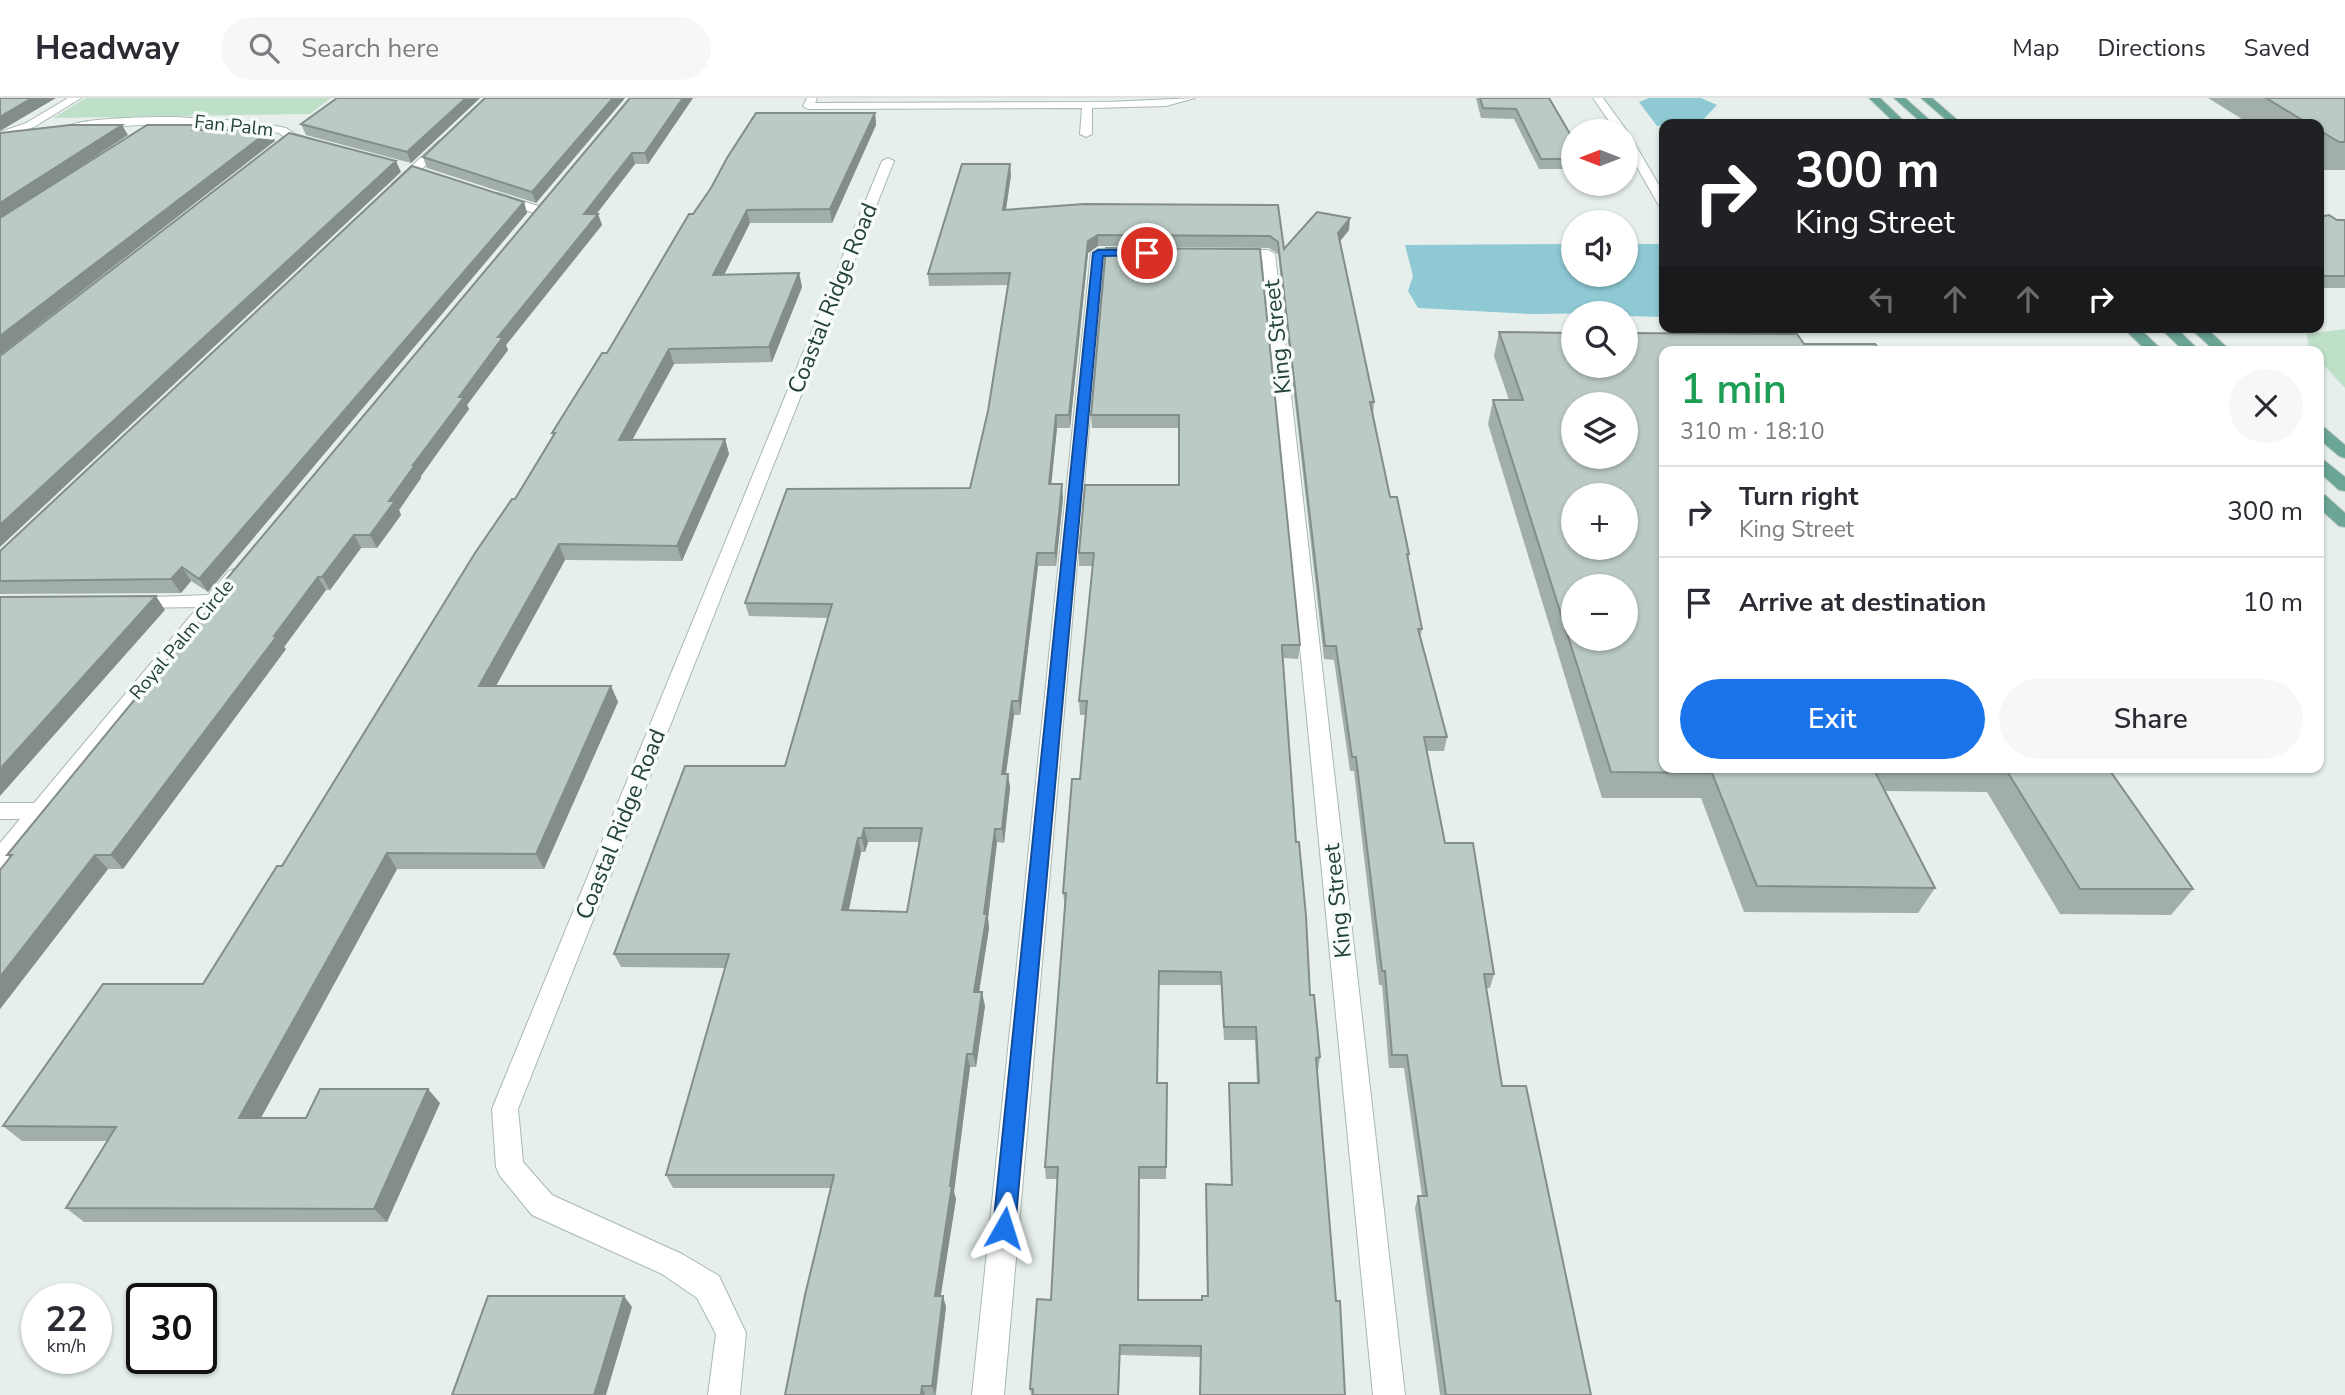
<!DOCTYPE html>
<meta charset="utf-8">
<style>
:root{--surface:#fff;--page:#f7f7f7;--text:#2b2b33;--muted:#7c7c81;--line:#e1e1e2;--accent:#1a73e8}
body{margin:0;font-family:"Nunito Sans",sans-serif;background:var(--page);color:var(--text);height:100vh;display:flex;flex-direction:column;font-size:26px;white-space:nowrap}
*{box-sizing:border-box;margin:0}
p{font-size:23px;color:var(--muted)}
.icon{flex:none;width:38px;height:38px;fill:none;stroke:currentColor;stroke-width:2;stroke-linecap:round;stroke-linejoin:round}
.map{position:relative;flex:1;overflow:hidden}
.panel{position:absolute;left:1659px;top:248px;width:665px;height:427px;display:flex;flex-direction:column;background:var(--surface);border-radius:14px;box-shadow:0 2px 5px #0004}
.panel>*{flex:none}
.top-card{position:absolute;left:1659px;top:21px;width:665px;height:214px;border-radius:14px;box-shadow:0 2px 5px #0004;background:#202124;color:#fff;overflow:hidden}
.needle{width:46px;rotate:270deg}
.tools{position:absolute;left:1561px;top:21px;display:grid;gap:14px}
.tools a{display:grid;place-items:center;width:77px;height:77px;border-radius:50%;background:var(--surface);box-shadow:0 2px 5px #0004;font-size:35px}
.speed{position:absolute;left:21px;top:1185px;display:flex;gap:14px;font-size:35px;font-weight:700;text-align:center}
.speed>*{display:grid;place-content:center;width:91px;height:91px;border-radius:50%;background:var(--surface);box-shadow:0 2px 5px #0004;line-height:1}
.speed small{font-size:18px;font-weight:400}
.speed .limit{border:4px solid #111;border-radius:10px;background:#fff;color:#111}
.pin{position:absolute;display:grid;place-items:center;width:60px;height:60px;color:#fff;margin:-30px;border:4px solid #fff;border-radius:50%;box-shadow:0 2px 7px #0007}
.me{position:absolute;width:77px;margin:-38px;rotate:6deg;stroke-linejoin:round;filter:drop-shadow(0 0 5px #0008)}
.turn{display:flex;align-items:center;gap:24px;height:147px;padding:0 21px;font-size:32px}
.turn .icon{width:91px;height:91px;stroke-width:2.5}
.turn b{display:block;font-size:49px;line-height:60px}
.lanes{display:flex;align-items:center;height:66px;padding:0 21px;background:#0003;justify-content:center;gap:35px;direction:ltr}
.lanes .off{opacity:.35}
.round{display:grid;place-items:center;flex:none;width:74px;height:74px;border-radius:37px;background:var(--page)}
.summary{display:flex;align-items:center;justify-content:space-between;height:119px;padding:0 21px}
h1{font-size:42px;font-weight:600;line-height:52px;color:#1e9e55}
.action{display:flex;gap:14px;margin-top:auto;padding:14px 21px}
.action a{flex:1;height:80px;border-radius:42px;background:var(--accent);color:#fff;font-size:28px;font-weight:600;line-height:80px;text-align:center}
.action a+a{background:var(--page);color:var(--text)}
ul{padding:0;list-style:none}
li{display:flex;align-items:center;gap:21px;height:91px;padding:0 21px;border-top:2px solid var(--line)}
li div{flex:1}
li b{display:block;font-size:26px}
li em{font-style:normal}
header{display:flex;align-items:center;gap:42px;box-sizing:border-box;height:98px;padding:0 35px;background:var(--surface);border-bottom:2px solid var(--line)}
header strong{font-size:33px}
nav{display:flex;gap:38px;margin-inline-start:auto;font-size:24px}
.search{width:490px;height:63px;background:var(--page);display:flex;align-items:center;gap:18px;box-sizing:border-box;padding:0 24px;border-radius:38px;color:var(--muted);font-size:26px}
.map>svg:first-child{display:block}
</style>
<header>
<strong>Headway</strong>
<div class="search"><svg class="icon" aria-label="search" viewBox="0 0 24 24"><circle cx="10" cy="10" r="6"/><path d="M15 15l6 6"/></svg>Search here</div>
<nav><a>Map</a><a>Directions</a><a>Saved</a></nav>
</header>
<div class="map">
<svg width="2345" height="1297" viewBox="0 0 2345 1297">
<rect width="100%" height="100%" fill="#e6efeb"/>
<path fill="#bfe0c8" d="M86,0H331L310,16L53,20Z
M2345,231V290L2319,262V254L2309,251L2307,236Z"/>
<path fill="#8ec9d4" d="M1649,0H1701L1717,7L1701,24L1657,28L1639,4Z
M1573,146V177H1626V146H1664V219L1626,218V215L1529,216L1418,210L1408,193L1413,178L1405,147Z"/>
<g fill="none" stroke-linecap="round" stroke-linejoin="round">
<g stroke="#a8b8b2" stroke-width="2">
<path id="street" d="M68,0H81L34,29L0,41V34L26,25Z
M807,0H817L815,5L1108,4L1195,0L1166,8L1092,10V36L1086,39L1080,36L1082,10L808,11L803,8Z
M1593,0H1603L1627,33L1626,34L1616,33Z
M176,19L255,24L286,30L295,36L320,44L314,47L287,41L279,35C209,22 140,25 70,33L64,30C80,19 154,19 176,19Z
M1626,38L1632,41L1664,96V110L1658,106L1626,50Z
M440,42L450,44L400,92H392V86Z
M888,60L894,63L518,1011L523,1064L552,1097L682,1156L719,1178L746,1235L740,1297H708L716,1236L697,1200L662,1176L532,1117L500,1078L496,1069L492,1011L882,63Z
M498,95L544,110L546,113L540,117L494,102L492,99Z
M1098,151H1132L1139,155L1132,159H1104L1004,1297H972L1091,155Z
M1234,152H1268L1275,156L1405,1297H1373L1262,160L1229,159L1227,156Z
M235,471L241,473L244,477L241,481L8,767L0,770V745L20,721H0V705H34L198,509L134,510L125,504L127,500L208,497L229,473Z"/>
</g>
<g stroke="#c2cac8" stroke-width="2">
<path id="primary" d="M1869,0H1880L1907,26H1896Z
M1894,0H1905L1934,26H1923Z
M1921,0H1932L1962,26H1951Z
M2122,229H2138L2164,254H2148Z
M2159,229H2175L2201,254H2185Z
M2189,229H2205L2232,254H2216Z
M2319,328L2325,330L2345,347V360L2339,358L2319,341Z
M2319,361L2325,363L2345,379V393L2339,392L2319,374Z
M2319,396L2325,397L2345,415V429L2339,428L2319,410Z"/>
</g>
<use href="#street" fill="#fff" fill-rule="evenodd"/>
<use href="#primary" fill="#6aa596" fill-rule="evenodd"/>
</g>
<path fill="#a1aea9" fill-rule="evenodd" d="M337,0H480L411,65L306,37L301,26Z
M625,0L536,105L427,70L423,59Z
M630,0H693L648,66H635L596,116H598L602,127L506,247L508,252L467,307L469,311L421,378V380L399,412L401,417L377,450H361L330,492H326L284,549L286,551L123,771H108L0,911V772L10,760L7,757L217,501L214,496Z
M1476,0H1549L1573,41V71H1539L1514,21L1481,20Z
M2208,0H2345V72H2322L2319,70V26H2250Z
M875,15L876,27L832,125H750L724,177L799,175L802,189L772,264L674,266L632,342L725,341L729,356L682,463L565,462L496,588H611L618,604L544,771H397L261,1020H306L440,1005L387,1124H84L66,1110L107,1043H22L3,1028L203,886L282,768L515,401L553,337L552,335L607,255L693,116Z
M1011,77L1006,112L1278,107L1284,151L1349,132L1340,143L1374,304L1373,317L1390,399L1409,456L1408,464L1422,531L1420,542L1447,639L1444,653H1427L1445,745L1494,876L1490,890H1486L1502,988L1591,1297H1440L1415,1110L1418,1098H1422L1404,970H1389L1382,887H1379L1354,673H1350L1334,562L1324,561L1278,156L1269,150L1098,148L1088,155L1070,330H1057L1051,386L1063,400L1056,468H1038L1020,617H1014L1006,676H1008L1010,690L1004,745L997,744L988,820L989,830L979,894L985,908L976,969H970L954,1094L956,1101L940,1198H943L946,1209L936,1297H785L831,1090H673L666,1077L726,870L621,869L614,856L785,668L828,520L749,518L745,505L970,390L988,313L1008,187L929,188L928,176ZM868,744H920L907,814L848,812L861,754H865Z
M524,104L527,115L208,494L191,483L181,495L0,496V453Z
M2319,119L2337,122H2345V190H2319Z
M1106,150L1300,547L1298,561L1283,560L1296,744L1310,897L1320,959L1318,972H1317L1200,1259L1120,1257L1119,1297H1031L1030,1291L1051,1202L1058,1081H1046L1045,1069L1065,808L1063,795L1080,681L1085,617H1080L1079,603L1093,468H1079V455L1179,387V330H1092L1091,317ZM1159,887H1221L1224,942H1255L1257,985H1229V998L1231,1087L1206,1086L1207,1198L1202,1202H1139L1140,1081H1166L1167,985H1157Z
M1499,234L1664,670H2108L2193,791L2171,817L2060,816L1987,694L1885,693L1935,790L1918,815L1744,814L1701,700H1602L1488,326L1493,302H1509L1494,258Z"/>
<path fill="#838d89" d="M32,0H56L0,33V19Z
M466,0H480L411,65L407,54Z
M613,0H625L536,105L532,94Z
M683,0H693L648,66L645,55Z
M875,15L876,27L832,125L830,111Z
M122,27L128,37L0,121V105Z
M202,27L207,37L194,32Z
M270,32L275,43L0,257V238Z
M632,55L635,66L588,127L584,116Z
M396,63L401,74L0,449V427Z
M1010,66L1011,77L1004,124L1003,112Z
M524,104L527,115L208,494L199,481Z
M747,112L750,125L717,191L713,177Z
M598,116L602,127L506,247L508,252L467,307L469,311L421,378V380L399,412L401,417L377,450L370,437L389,403L498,239Z
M1350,120L1349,132L1337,147L1338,135Z
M1098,137V148L1088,155L1070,330L1069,317L1088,143Z
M799,175L802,189L772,264L769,249Z
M669,251L674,266L624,357L619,342Z
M1056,317L1057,330L1050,399L1049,386Z
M725,341L729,356L682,463L677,448Z
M1062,386L1063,400L1056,468L1055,455Z
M354,437L361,450L330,492L322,479Z
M559,446L565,462L487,604L479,588Z
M1037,455L1038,468L1020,617L1019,603Z
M182,469L191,483L181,495L171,481Z
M318,479L326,492L284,549L286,551L123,771L111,757Z
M156,498L165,512L0,698V671Z
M611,588L618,604L544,771L536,756Z
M1012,603L1014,617L1004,689L1002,676Z
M1008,676L1010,690L1004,745L1002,731Z
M864,730L868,744L865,754L862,740Z
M995,731L997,744L988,820L989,830L977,907L974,894Z
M858,740L861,754L846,826L842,812Z
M387,755L397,771L253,1034L239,1020Z
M95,757L108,771L0,911V879Z
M982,894L985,908L976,969L973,956Z
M967,956L970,969L954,1094L956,1101L939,1209L935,1198Z
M428,991L440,1005L387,1124L374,1111Z
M624,1198L632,1209L606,1297H594Z
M943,1198L946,1209L935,1297L932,1288Z
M922,1288L925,1297H921Z"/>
<path fill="#bbcac4" stroke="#838d89" stroke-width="2" fill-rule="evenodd" d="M0,0H32L0,19Z
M337,0H466L407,54L301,26Z
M485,0H613L532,94L423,59Z
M630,0H683L645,55H632L584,116H598L498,239H503L459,299H464L413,367H415L389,403H395L370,437H354L322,479H318L274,538H277L111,757H95L0,879V772L12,757H7L218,500L214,496Z
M1480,0H1549L1573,41V61H1541L1516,11L1483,10Z
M2266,0H2345V44H2339L2319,32V26H2309Z
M756,15H875L830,111L747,112L713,177L799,175L769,249L669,251L619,342L725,341L677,448L559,446L479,588H611L536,756L387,755L239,1020H306L320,991H428L374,1111L66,1110L116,1029L3,1028L103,886H203L277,768H282L475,455L512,401H515L555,335H552L602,255H607L689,116H693L711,90L727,60Z
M70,27H122L0,105V35Z
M147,27H202L194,32H270L0,238V120Z
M289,35L396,63L0,427V258Z
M962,66H1010L1003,112L1084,106L1278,107L1284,151L1317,114L1350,120L1338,135L1374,304H1370L1390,399H1397L1409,456H1407L1422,531H1418L1447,639H1424L1445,745H1473L1494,876H1484L1502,988H1526L1591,1297H1446L1418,1098H1427L1407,957H1392L1385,873H1382L1356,659H1352L1336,548H1325L1278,144L1270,138L1098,137L1088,143L1069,317H1056L1049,386H1062L1055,455H1037L1019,603H1012L1002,676H1008L1002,731H995L984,816H987L974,894H982L973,956H967L950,1088H952L935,1198H943L932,1288H922L921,1297H785L805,1197L834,1077H666L729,856H614L685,668H785L832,506L745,505L787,391L970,390L988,313L1010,175L928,176ZM864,730H922L907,814L842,812L858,740H862Z
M412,68L524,104L199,481L182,469L171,481L0,483V453Z
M2329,117L2337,122H2345V178H2319V119Z
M1106,150L1260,151L1300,547H1282V550L1296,744H1299L1306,818L1310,897H1314L1320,959L1316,960L1336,1203H1340L1345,1297H1200L1201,1248L1120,1247L1118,1297H1033V1291H1030L1037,1201L1051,1202L1058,1069H1045L1066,795H1063L1072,681H1080L1087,603H1079L1094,455H1079L1085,387H1179V317H1091ZM1159,873L1221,874L1224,929H1256L1259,985H1229L1232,1087L1206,1086L1208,1198H1202V1202H1138L1139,1069H1166L1167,985H1157Z
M1499,234L1573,235V268H1626V235L1797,236L1804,246H1875L1881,254H1664V670H1873L1935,790L1757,788L1712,675L1611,674L1493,302H1523ZM1573,306H1626V359H1573ZM1573,397H1626V450H1573ZM1573,488H1626V541H1573Z
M156,498L0,671V499Z
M2005,670H2108L2193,791H2080Z
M488,1198H624L594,1297H452Z"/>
<path fill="#1a73e8" stroke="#114b97" stroke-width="2" d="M1147,152L1152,155L1150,157L1103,158L1015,1130L1012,1137L1004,1141L997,1137L993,1130L1093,155L1098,152Z"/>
<g text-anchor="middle" stroke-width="7" stroke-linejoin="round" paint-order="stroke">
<g font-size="19" fill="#24423a" stroke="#f7fbf9">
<text transform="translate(234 27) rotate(6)" y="7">Fan Palm</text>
<text transform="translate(181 541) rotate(-50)" y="7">Royal Palm Circle</text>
</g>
<g font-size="23" fill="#24423a" stroke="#f7fbf9">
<text transform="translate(832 200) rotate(-68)" y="8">Coastal Ridge Road</text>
<text transform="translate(1277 239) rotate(-96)" y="8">King Street</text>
<text transform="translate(620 726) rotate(-68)" y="8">Coastal Ridge Road</text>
<text transform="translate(1337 803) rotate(-96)" y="8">King Street</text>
</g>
</g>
</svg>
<div class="tools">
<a><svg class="needle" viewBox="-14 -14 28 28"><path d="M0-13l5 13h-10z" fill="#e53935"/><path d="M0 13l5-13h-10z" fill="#7c7c81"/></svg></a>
<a><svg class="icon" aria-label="sound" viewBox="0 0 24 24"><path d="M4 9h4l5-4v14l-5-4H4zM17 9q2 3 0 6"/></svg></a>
<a><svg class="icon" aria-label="search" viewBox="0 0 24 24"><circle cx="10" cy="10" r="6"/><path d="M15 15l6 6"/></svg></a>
<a><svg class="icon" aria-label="layers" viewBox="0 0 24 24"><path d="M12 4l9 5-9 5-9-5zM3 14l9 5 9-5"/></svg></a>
<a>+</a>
<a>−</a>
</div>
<div class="speed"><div>22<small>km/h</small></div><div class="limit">30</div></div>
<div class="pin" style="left:1147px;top:155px;background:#d93025"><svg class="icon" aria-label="arrive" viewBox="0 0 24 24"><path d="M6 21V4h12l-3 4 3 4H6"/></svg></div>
<svg class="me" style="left:1004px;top:1130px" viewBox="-20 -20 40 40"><path d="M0-17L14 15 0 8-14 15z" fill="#1a73e8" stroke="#fff" stroke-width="4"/></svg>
<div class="top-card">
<div class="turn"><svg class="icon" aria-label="right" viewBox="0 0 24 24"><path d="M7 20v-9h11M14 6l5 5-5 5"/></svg><div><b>300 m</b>King Street</div></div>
<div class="lanes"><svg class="icon off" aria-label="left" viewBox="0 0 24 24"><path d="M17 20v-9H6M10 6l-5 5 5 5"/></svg><svg class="icon off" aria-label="ahead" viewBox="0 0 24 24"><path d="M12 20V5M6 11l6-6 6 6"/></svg><svg class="icon off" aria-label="ahead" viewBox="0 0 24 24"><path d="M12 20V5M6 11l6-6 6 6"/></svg><svg class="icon" aria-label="right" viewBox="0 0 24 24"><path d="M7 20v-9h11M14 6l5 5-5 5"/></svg></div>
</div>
<section class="panel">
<div class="summary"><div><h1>1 min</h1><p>310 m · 18:10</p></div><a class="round"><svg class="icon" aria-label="close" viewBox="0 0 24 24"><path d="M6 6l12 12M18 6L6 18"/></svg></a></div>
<ul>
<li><svg class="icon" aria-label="right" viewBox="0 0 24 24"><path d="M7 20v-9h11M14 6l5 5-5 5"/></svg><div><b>Turn right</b><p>King Street</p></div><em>300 m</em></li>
<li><svg class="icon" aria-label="arrive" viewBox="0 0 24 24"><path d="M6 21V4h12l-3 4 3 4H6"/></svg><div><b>Arrive at destination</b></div><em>10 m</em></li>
</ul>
<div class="action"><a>Exit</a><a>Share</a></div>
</section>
</div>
